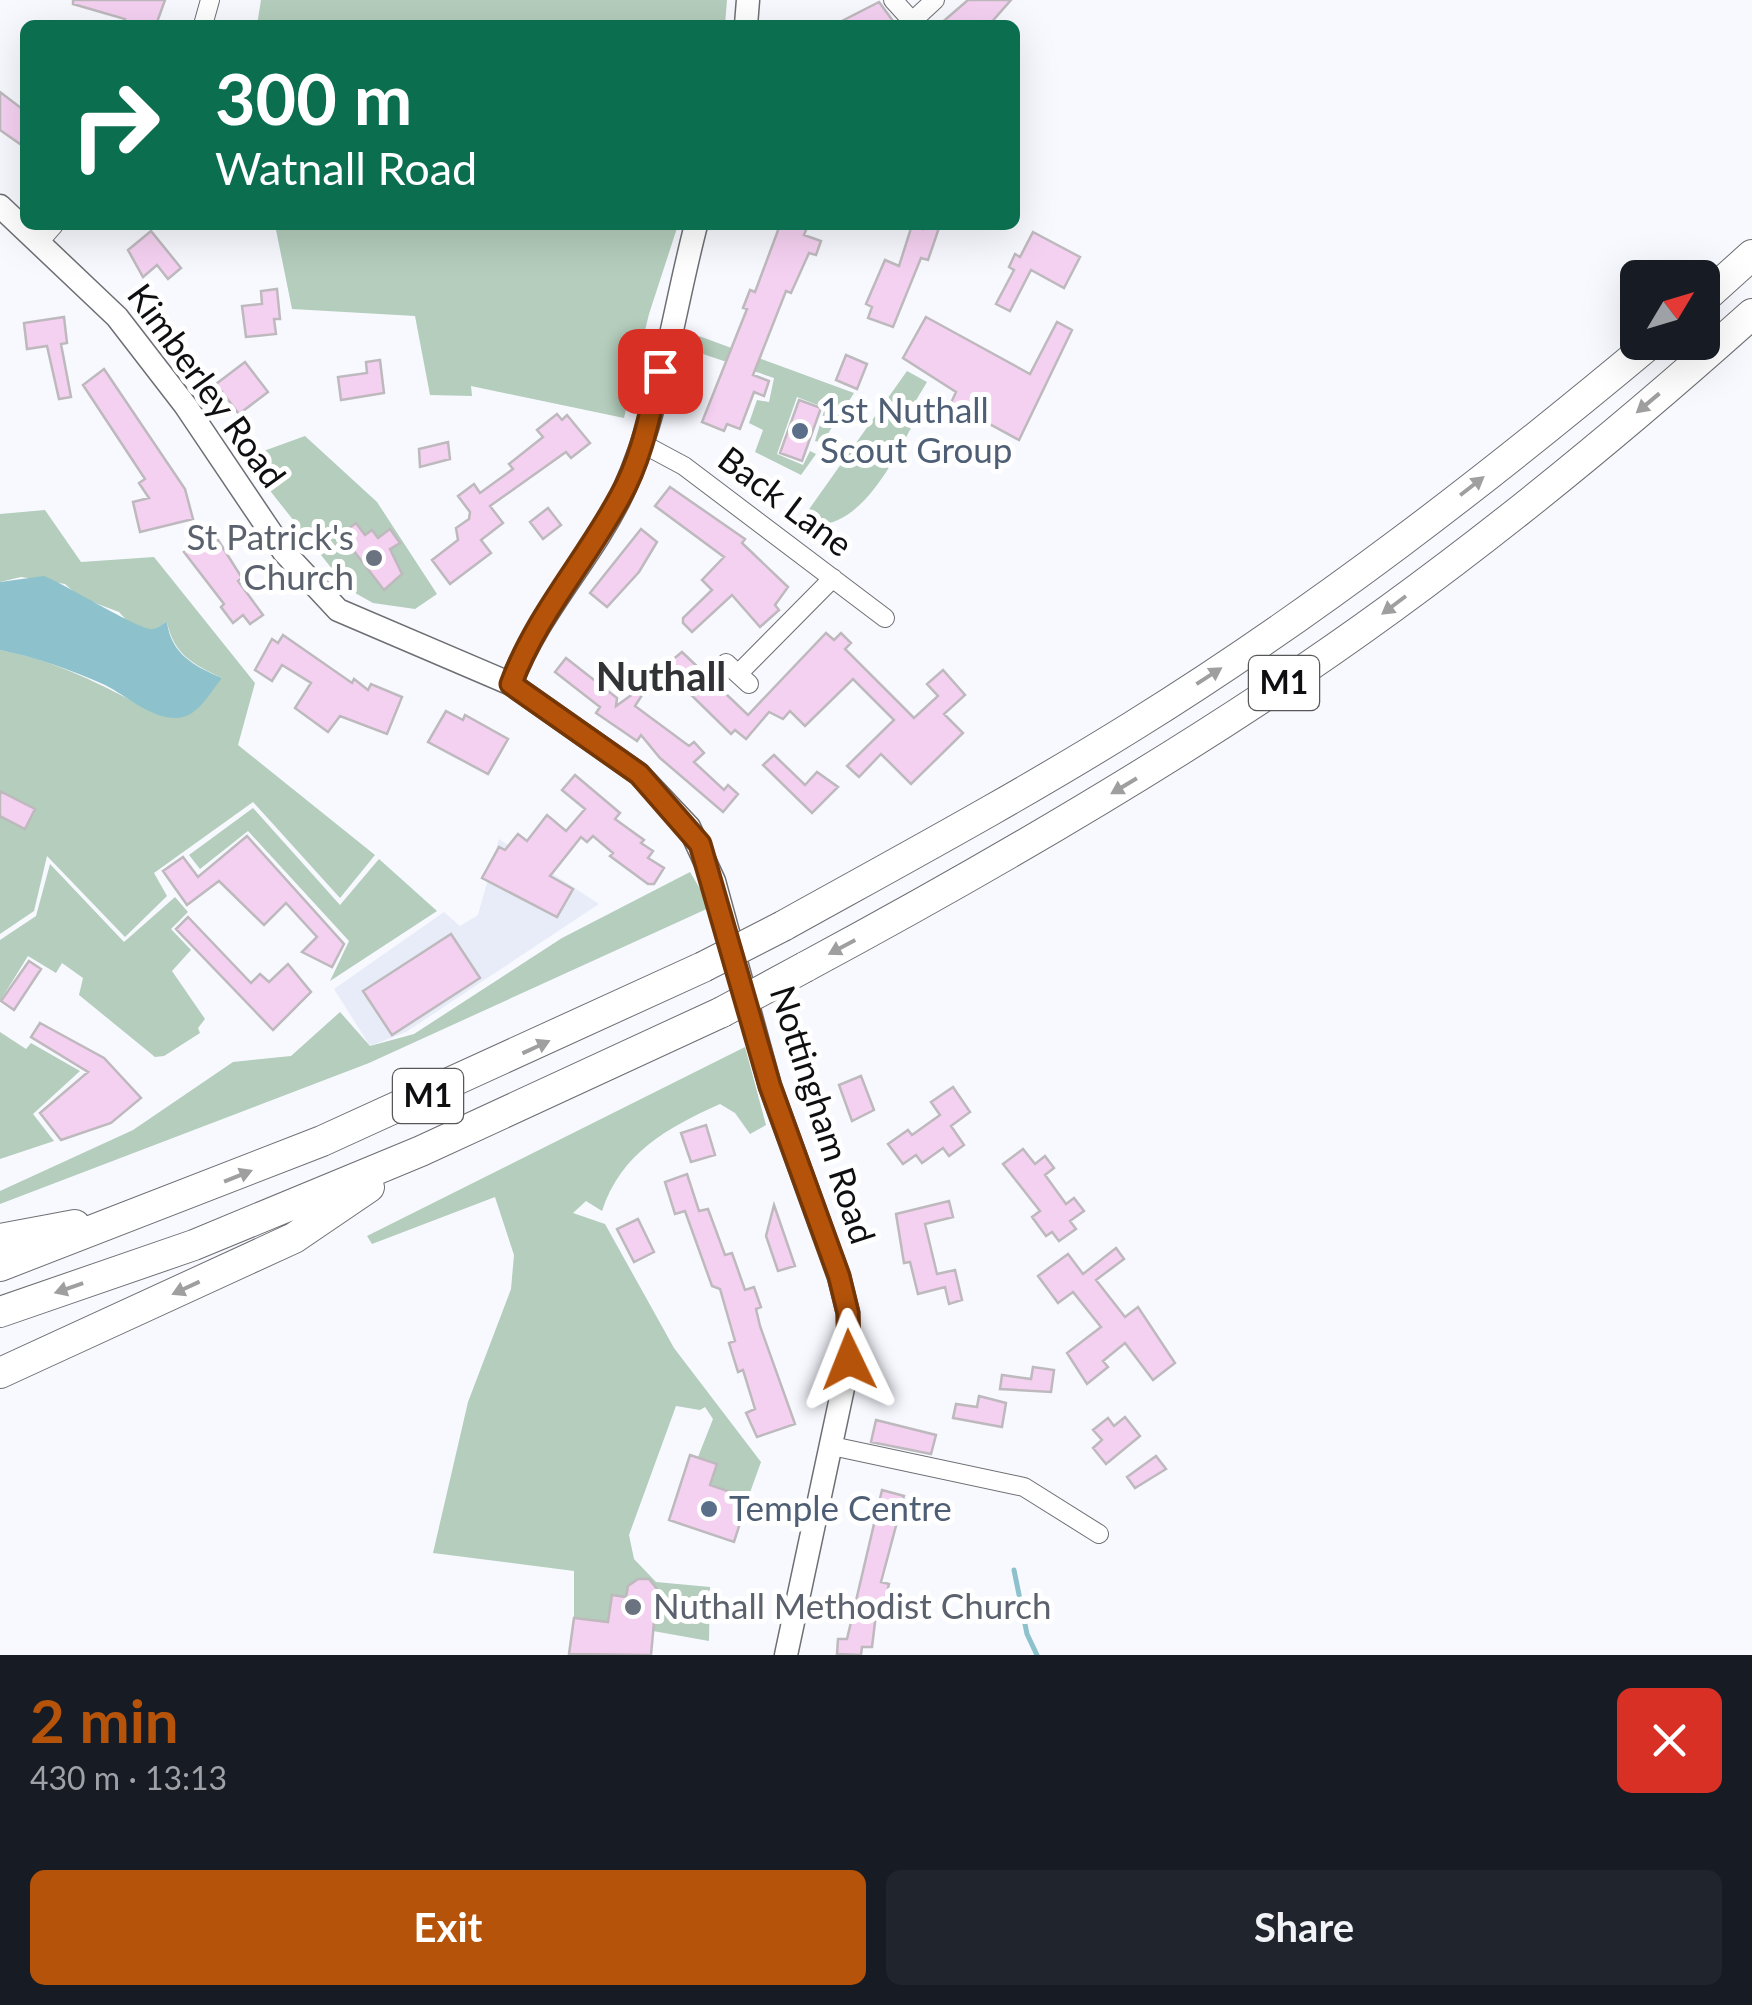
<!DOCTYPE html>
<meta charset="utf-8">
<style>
:root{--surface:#171b24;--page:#20242c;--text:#f1f3f6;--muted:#9ea1a6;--accent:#b45309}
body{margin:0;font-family:Lato,sans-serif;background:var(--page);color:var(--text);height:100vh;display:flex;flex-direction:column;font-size:38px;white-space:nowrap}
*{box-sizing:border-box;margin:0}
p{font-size:32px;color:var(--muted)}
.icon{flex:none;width:55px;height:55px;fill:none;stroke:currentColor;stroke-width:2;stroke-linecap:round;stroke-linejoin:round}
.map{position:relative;height:1655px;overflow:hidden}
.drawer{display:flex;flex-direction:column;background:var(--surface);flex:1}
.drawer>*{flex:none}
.top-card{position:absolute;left:20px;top:20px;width:1000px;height:210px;border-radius:15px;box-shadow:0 10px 40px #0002;background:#0b6e4f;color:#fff;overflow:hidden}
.needle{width:65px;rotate:52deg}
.tools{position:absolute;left:1620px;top:260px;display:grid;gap:20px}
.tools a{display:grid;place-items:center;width:100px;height:100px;border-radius:15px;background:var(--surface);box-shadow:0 10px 40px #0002;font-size:50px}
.pin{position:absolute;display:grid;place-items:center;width:85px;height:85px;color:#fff;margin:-42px;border-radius:20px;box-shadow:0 5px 15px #0006}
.me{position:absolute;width:110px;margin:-55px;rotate:358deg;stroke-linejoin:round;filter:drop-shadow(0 0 8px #0008)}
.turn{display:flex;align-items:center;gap:35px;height:210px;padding:0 30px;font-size:45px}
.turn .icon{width:130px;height:130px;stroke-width:2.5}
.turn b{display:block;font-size:70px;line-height:85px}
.round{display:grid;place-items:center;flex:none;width:105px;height:105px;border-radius:15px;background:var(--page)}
.overview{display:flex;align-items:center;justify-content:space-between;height:170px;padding:0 30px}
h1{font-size:60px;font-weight:700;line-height:75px;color:var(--accent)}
.primary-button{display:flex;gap:20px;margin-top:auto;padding:20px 30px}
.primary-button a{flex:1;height:115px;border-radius:15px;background:var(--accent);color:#fff;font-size:40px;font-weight:700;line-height:115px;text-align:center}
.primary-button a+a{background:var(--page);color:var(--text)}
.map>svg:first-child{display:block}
</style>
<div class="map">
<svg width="1752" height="1655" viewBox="0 0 1752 1655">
<rect width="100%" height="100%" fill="#f7f9ff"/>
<path fill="#e8ecf8" d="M499,839L599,904L406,1032L370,1046L334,989L444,912L460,926L478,915Z"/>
<path fill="#b4cdbc" d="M261,0H727L725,25H257Z
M275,225H678L649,314L624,418L471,386L472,396L430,395L415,316L292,309Z
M699,336L854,393L822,443L815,441L825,408L797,397L777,454L803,465L810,451L816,454L801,475L755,452L763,430L749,423L757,400L769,402L774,378L697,352Z
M907,371L927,382L915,402L922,407C900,447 861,542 800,522Z
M305,436L377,502L437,594L415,609L373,603L348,589L244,458Z
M45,510L81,562L154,557L255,683L238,745L375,855L340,898L253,802L154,873L167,896L125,937L47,856L34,911L0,934V650C54,660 103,685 151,711L222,678C193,664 174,655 167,622L151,631L133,627L119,612L79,597L65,584L21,577L0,582V514Z
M253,808L340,905L379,859L437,911L330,981L349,941L248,831L200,869L189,855Z
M50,864L124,942L175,897L188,912L171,929L191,950L172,971L205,1019L198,1028L200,1033L164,1056L155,1057L79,995L83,978L62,963L56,973L28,956L0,1001V940L36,916Z
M690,872L711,907L369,1063L0,1204V1191L133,1130L233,1062L291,1056L340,1012L370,1046L414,1034L562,938Z
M0,1032L26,1049L31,1043L80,1071L33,1114L54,1141L0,1159Z
M745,1047L766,1125L750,1134L735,1113L720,1104C667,1128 621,1153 602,1211L586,1201L573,1213L605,1224L674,1348L761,1462L748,1498L710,1485L717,1464L698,1457L713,1419L705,1407L700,1410L676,1406L629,1535L634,1559L656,1582L710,1587L709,1641L653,1631L657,1589L649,1580L638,1579L628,1585L626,1597L612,1596L608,1622L574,1618V1571L433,1553L468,1402L511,1289L514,1255L495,1197L372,1244L367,1236Z"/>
<path fill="#8dc2cc" d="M44,576C65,584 142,632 153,629C158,628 162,624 167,622C171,654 194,666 222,678C210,692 198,718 176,718C150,718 127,696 105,685C72,670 35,657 0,650V582Z"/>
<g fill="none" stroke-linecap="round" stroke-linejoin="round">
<path stroke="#8dc2cc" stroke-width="5" d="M1014,1570L1027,1634L1037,1655"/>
</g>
<path fill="#f5d1f1" stroke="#beb9bd" stroke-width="2.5" d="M73,0H165L156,25H123L125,19L73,4Z
M968,0H1011L989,25H939Z
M879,2L896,25H834Z
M0,92L25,111V137L20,144L0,130Z
M780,225H808L804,235L821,241L816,255L809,253L791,293L786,291L753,375L769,381L764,396L754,392L740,429L727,424L724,431L702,422L747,309L743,308L750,290L755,292Z
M912,225L923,229L924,225H940L928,260L921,258L893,327L868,318L872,307L866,304L885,260L899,266Z
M151,231L181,268L168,279L157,265L143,277L128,250Z
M1033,232L1080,257L1064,288L1031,270L1010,311L996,304L1014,270L1009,267L1015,254L1020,257Z
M277,289L280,319H274L276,334L246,337L242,306L262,304L261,291Z
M64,317L67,343L61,344L71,397L59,399L47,346L27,349L24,323Z
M926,317L1030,374L1057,322L1072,330L1019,440L951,403L956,392L903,358Z
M846,355L867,364L857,389L836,380Z
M380,360L384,393L341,400L338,377L367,373L366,362Z
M245,362L268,392L239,414L216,384Z
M104,369L185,489L193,519L140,532L133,502L149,498L139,483L145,479L83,385Z
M799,400L821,408L802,461L780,453Z
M557,414L562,420L567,415L590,443L571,458L566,452L490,506L503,523L481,540L491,553L450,584L432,560L458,540L456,528L469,519L470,512L458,496L474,484L480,493L513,469L509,464L543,437L537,430Z
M448,442L450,459L420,467L419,449Z
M670,487L745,539L742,543L788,587L775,605L779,610L760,627L732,595L692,632L683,623V618L712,590L702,580L724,557L655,506Z
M548,508L561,525L543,539L530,522Z
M356,523L365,535L372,530L378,538L390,529L400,543L390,549L402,574L384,590L350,546L344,532Z
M641,529L657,542L639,572L607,607L590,593Z
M213,532L242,578L238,581L263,615L250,624L243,615L233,623L221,607L224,604L184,552Z
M826,633L834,640L841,633L851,643L845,649L914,718L938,696L927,684L943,670L965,695L944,714L963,733L911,784L881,754L859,777L847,766L894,720L853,679L805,726L790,711L783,719L769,712L746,739L735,730L731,734L678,682L670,689L660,675V670L682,652L748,715Z
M283,635L352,683L354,679L368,690L371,684L402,697L387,734L340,716L328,732L295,708L311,683L282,665L272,681L255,670L272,639L278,643Z
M566,658L617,698L616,706L651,681L635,706L689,746L694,742L704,753L694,762L724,790L728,785L738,794L723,812L660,758L641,735L637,741L596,713L600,707L555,672Z
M446,711L463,720L465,715L508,739L488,774L428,742Z
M774,755L805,785L817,772L838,787L812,813L763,765Z
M575,775L620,813L615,819L644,840L641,843L653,851L648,858L664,868L654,884H648L610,856L613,853L593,836L587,842L581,837L550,876L573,889L557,917L482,878L499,847L505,850L518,834L527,841L547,815L566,831L585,809L562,790Z
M0,791L35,809L25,829L0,816Z
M247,836L344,944L332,967L302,952L317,937L286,903L264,925L219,881L187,905L163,871L183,857L198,877Z
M188,917L251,983L260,974L269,982L288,964L311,992L273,1030L176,929Z
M451,934L480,978L392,1035L363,991Z
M29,961L41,969L14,1010L1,1001Z
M40,1023L104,1058L141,1098L111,1123L61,1140L40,1113L88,1072L31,1037Z
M861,1076L874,1110L852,1121L839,1085Z
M953,1087L970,1112L951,1126L964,1145L949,1156L943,1148L922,1163L916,1155L903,1164L888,1144L908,1130L912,1135L940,1115L931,1102Z
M706,1125L715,1155L691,1162L681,1133Z
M1023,1149L1035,1164L1045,1156L1054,1168L1045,1175L1066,1204L1074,1198L1084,1211L1070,1221L1076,1229L1059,1241L1052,1232L1046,1236L1032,1217L1040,1211L1003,1164Z
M687,1174L699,1211L708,1209L725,1255L732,1253L745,1290L754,1287L761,1307L756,1309L760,1326L795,1424L757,1437L746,1413L755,1409L743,1370L738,1372L729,1343L735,1341L720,1289L712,1286L685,1211L675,1214L665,1182Z
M949,1201L953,1217L925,1224L937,1274L955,1270L962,1300L949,1304L945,1287L918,1294L910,1262L904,1263L896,1214Z
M774,1205L795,1266L778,1271L766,1236Z
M638,1219L654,1252L634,1262L617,1229Z
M1116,1248L1124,1259L1096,1280L1125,1317L1138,1307L1175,1363L1153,1380L1125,1343L1103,1361L1108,1367L1087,1384L1067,1353L1101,1327L1073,1292L1058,1303L1038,1276L1068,1254L1083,1274Z
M1033,1367L1054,1370L1051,1392L1000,1389L1002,1375L1031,1379Z
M979,1396L1006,1403L1002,1427L953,1418L956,1404L977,1407Z
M1125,1417L1140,1436L1106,1464L1093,1448L1102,1440L1093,1430L1108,1418L1114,1426Z
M876,1420L936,1435L931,1454L871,1442Z
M690,1455L717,1464L710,1485L748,1498L734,1542L669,1520Z
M1156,1456L1166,1469L1135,1488L1127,1477Z
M882,1490L904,1496L881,1582L889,1584L883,1607L877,1606L872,1647H862L861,1655L837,1654L838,1639H847Z
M638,1579H649L657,1589L651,1655L569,1654L574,1618L608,1622L612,1595L626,1597L628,1586Z"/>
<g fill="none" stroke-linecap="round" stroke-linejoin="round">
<g stroke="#6d6f73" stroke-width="20">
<path id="street" d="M893,0L913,22
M203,25L210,0
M908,25L935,0
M40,241L54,225
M643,444L684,466L885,618
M726,663L749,684
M738,674L833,578
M832,1446L1024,1487L1099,1534"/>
</g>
<g stroke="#6d6f73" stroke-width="25">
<path id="secondary" d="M746,25L748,0
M0,206L117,317L185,405L284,552L338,610L511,684L639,774L689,827L714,881L770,1086L839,1277L848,1313L849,1360L786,1655
M511,684C539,610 591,560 623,492C661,409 673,313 696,225"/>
</g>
<g stroke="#6d6f73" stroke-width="32">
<path id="highway" d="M1702,300L1752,255
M783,926C900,861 1019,797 1133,726C1315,613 1487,480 1652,342
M805,967C963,882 1118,793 1269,693C1439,581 1600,450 1752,314
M0,1239L75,1225
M0,1266L322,1141L703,967
M0,1312L194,1245L421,1151L722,1012
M0,1373L294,1238L369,1187"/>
</g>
<use href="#street" stroke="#fff" stroke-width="18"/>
<use href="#secondary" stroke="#fff" stroke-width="22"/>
<use href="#highway" stroke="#fff" stroke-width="30"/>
<g stroke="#6d6f73" stroke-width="32" stroke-linecap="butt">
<path id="highway-bridge" d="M703,967L783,926
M722,1012L805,967"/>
</g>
<use href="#highway-bridge" stroke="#fff" stroke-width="30"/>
</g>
<defs><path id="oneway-solid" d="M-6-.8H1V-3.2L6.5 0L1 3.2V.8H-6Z" transform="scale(2.5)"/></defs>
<g fill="#9f9fa0">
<use href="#oneway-solid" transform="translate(1648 403) rotate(140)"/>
<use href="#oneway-solid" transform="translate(1472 486) rotate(-38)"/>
<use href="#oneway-solid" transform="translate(1394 605) rotate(143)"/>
<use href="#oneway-solid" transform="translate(1209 676) rotate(-33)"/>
<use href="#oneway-solid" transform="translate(1124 786) rotate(149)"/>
<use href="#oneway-solid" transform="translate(842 947) rotate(152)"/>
<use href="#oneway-solid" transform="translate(536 1047) rotate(-25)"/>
<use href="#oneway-solid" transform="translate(238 1176) rotate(-22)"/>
<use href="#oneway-solid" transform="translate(69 1288) rotate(161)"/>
<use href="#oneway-solid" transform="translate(186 1288) rotate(155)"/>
</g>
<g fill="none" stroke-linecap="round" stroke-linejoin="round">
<g stroke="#753606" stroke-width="25">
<path id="route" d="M660,371C650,413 642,458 620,497C585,562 537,614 511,684L639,774L700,844L770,1086L839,1276L848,1313L849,1360"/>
</g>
<use href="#route" stroke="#b45309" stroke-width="18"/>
</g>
<g fill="#5c6f8a" stroke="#fff" stroke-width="4">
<circle cx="800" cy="431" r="10"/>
<circle cx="709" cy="1509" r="10"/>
</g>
<g fill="#6b7280" stroke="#fff" stroke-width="4">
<circle cx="374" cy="558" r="10"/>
<circle cx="633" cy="1607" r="10"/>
</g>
<g text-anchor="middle" stroke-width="10" stroke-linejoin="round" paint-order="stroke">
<g fill="#fff" stroke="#575758" stroke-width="2.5">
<rect x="1249" y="656" width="70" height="54" rx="8"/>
<rect x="393" y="1069" width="70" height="54" rx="8"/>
</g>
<g font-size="32" font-weight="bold" fill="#0f0f11">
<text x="1284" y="694">M1</text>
<text x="428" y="1107">M1</text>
</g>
<g font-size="35" fill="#0f0f11" stroke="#fff">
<text transform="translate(206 386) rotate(54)" y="12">Kimberley Road</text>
<text transform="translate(785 502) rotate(37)" y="12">Back Lane</text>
<text transform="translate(822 1115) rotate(72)" y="12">Nottingham Road</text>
</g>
<g font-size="35" fill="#4e5e75" stroke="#fff" text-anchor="start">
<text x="820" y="423">1st Nuthall<tspan x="820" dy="40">Scout Group</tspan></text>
<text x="729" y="1521">Temple Centre</text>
</g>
<g font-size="35" fill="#5b616d" stroke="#fff" text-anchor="end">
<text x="354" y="550">St Patrick's<tspan x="354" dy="40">Church</tspan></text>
<text x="653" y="1619" text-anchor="start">Nuthall Methodist Church</text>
</g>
<g font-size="40" font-weight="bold" fill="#313337" stroke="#fff">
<text x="661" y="691">Nuthall</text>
</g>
</g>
</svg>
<div class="tools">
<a><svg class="needle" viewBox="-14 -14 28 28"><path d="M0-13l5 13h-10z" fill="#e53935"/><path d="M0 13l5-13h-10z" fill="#9ea1a6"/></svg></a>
</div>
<div class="pin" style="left:660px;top:371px;background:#d93025"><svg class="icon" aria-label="arrive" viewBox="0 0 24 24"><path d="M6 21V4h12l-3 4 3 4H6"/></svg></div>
<svg class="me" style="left:849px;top:1360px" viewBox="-20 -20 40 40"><path d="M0-17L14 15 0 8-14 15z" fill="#b45309" stroke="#fff" stroke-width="4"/></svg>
<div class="top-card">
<div class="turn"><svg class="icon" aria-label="right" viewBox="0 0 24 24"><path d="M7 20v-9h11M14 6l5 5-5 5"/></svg><div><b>300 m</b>Watnall Road</div></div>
</div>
</div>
<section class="drawer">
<div class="overview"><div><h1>2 min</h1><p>430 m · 13:13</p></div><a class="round" style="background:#d93025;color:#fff"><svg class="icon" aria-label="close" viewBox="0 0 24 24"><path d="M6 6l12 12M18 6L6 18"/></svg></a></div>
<div class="primary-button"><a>Exit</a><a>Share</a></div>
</section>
